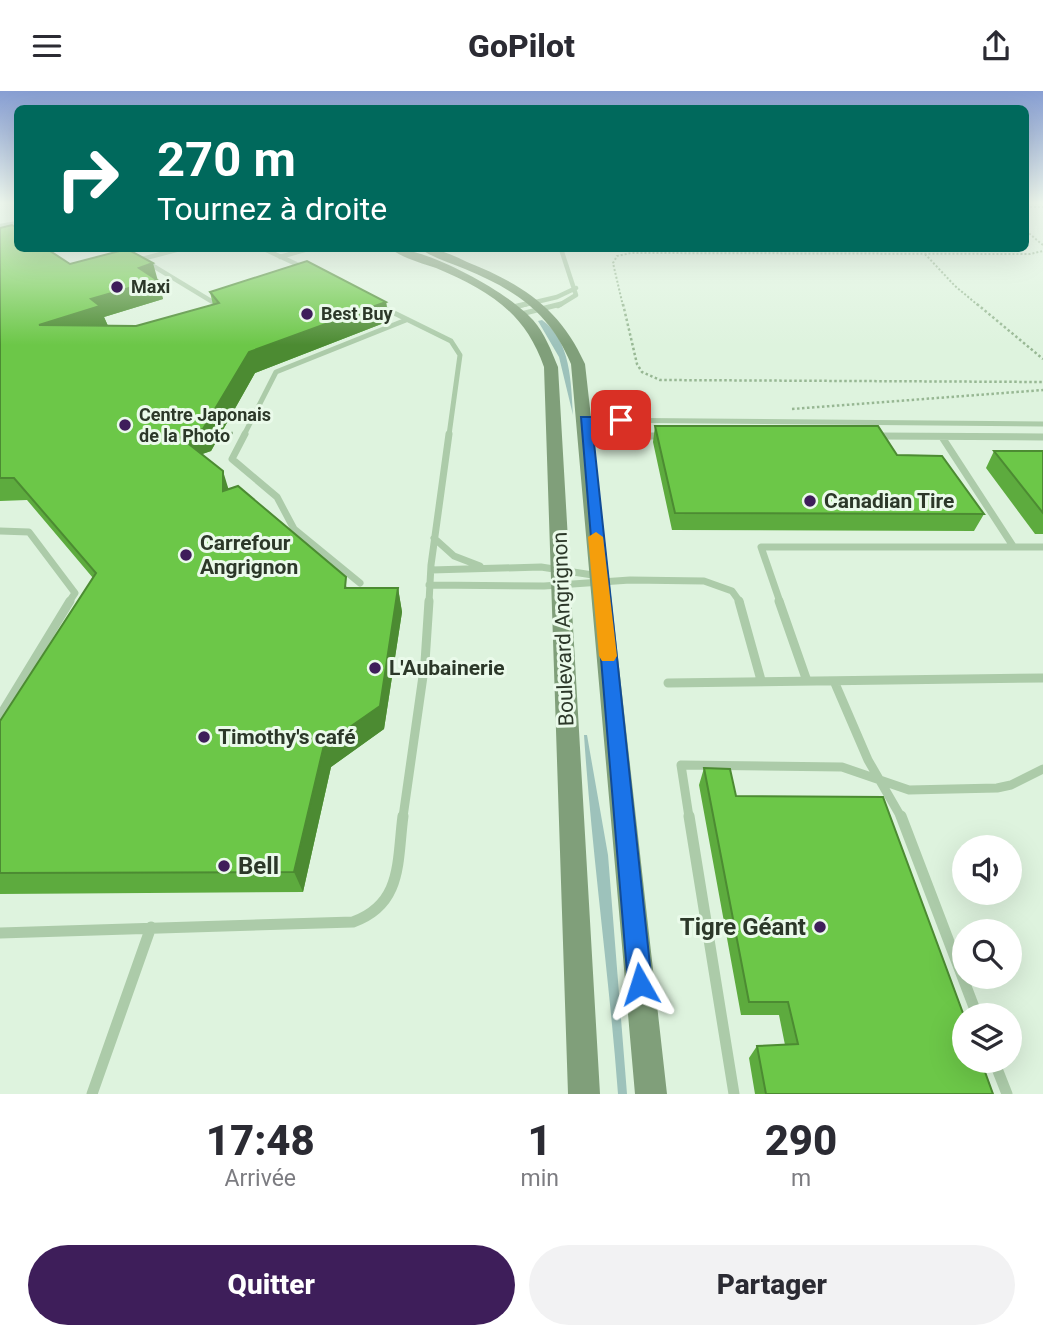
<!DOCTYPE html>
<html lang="fr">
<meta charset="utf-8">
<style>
:root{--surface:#fff;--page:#f2f2f3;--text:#2b2b33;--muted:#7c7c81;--accent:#3e1e5a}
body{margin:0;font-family:Roboto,sans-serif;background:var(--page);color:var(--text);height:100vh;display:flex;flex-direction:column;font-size:26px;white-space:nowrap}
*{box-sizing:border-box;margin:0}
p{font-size:23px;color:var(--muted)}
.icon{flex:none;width:38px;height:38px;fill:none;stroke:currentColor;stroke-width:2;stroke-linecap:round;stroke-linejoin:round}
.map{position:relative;height:1003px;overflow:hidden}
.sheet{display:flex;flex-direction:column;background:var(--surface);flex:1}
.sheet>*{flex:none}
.banner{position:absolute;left:14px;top:14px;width:1015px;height:147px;border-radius:10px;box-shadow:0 7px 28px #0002;background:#00695c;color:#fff;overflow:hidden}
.buttons{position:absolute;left:952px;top:744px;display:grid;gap:14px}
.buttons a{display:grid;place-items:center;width:70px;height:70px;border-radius:50%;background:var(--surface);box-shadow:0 7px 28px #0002;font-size:35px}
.pin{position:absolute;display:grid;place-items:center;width:60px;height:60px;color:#fff;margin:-30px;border-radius:14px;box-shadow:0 4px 10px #0006}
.me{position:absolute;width:77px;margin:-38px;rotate:354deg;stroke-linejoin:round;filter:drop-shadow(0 0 5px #0008)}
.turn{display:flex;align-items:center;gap:24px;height:147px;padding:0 28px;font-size:32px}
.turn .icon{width:91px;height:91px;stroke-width:2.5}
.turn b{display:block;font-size:49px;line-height:60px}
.eta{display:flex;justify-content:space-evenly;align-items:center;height:119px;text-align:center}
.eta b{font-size:42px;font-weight:800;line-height:49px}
.button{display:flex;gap:14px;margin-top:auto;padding:14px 28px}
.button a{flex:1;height:80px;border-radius:42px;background:var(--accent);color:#fff;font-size:28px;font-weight:800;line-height:80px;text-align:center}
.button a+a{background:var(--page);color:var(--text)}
header{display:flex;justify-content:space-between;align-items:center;height:91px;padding:0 28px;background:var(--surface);font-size:32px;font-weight:800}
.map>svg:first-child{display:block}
</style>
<header><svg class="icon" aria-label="menu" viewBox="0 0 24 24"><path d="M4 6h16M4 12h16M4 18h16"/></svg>GoPilot<svg class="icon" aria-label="share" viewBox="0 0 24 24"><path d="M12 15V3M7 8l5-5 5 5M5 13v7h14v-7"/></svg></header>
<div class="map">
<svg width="1043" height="1003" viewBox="0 0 1043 1003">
<rect width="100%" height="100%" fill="#def3de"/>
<path fill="#9dc2bb" d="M542,229C571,249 571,292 573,324L559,266L538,230Z
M584,644H587L608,764L627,1003H618C609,883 592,764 584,644Z"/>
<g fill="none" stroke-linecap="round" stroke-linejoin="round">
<path stroke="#97b793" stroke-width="2" stroke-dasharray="2 2" stroke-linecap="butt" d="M1026,116H1043
M1026,140L1043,154
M925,163L955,195L979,215
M623,215L613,172L617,165L631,162L1030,163L1043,160"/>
<path stroke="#97b793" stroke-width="2.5" stroke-dasharray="2.5 2.5" stroke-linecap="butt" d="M623,213L637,273L642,281L660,289L1043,291
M977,213L1043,268
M792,318L1043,299
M221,342H233"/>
<path stroke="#accba9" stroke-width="4.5" d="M0,135L18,132
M264,158L307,178
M280,166L308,158
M138,169L180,158
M145,170L216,213L221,211
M519,215L557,206L576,197
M558,215L576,204L561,158"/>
<path stroke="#accba9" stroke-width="5" d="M378,214L451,250L460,264L449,344
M513,216L526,213
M521,223L561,213
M585,329L1043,333
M244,344L276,281L406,229"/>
<path stroke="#accba9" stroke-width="7" d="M245,343L232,368L277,406L294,438L360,492
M587,345H664
M877,345L1043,346
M942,346L1013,455
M0,440L29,441L75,502L69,511
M434,447L454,465L480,475
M431,479L541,476L599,485
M429,494L544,495L630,489L704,490L732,500L740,511
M429,511L431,474L449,343
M780,511L761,456H1043"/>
<path stroke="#accba9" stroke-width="9" d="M739,510L761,589
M779,510L807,590
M834,590L868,669L901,726
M668,592L1043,587
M0,625L70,510
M403,726L425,571L429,510
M689,726L681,674L842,676L909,699L997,697L1011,694L1043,678"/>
<path stroke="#accba9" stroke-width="11" d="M689,725L734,1003
M901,725L977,924
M0,842L353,831C403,813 397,770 403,725
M994,970L1007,1003
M92,1003L151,836"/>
<path fill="#809f7a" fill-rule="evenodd" d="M391,158C424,155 510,202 533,229C545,243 551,259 558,276L600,1003H568L544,276C525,221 488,199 436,177C421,172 403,167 391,158Z
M421,158C437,156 452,164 467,171C522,193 560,217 585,273L667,1003H635L571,273C550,221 515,199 465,178C451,172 433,167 421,158Z"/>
</g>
<path fill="#5dab3e" d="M0,137L70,173L159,191H158L163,208L104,226L108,235H136L213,214L210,201L386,211L389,230L255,282L211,360L202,363L229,398L348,497H398L402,521L384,638L331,676L303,801L0,803V630L93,487L27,409L0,410Z
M655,335L897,364L984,423L974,440L672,439L653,351Z
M994,360H1043V443H1035L986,377Z
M704,677L736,705L993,1003H755L749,967L757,955L785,954L779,924H741L699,694Z"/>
<path fill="#4c8b32" d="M153,172L163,208L104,226L108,235L39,234L91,208L139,177Z
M386,211L389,230L255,282L211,360L188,368L180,346L249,261Z
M223,380L230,403L223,400Z
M398,497L402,521L384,638L331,676L303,801L294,781L324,654Z"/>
<path fill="#6cc748" stroke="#4c8b32" stroke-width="2" d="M12,134L18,138V158H47L70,173L127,158L153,172L139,177L157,189L91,208L100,215L39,234L136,235L219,212L210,201L307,170L386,211L249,261L203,338L180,346L223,380V400L238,395L346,486L345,497H398L380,615L324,654L294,781L0,782V630L96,482L14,387H0V137Z
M655,335H878L897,364L942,365L984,423L675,422Z
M994,360H1043V422Z
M704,677L730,678L736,705L883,706L964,925V970H981L993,1003H766L757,955L798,953L788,911H749Z"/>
<linearGradient id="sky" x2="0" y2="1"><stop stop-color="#879ed2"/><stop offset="0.44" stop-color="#f0faf0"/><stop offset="1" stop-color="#f0faf0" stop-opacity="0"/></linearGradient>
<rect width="1043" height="254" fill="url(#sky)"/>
<path fill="#1a73e8" stroke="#114b97" stroke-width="2" d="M581,326H621L627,329L621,333H592L652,893L648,901L640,905L631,901L628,893Z"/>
<path fill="#f59e0b" d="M596,441L603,446L617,565L614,570H602L599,565L588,446Z"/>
<g fill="#3e1e5a" stroke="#eafaea" stroke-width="2.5">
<circle cx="117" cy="196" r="7"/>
<circle cx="307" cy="223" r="7"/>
<circle cx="125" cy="334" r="7"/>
<circle cx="810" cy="410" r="7"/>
<circle cx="186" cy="464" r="7"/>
<circle cx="375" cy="577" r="7"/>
<circle cx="204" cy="646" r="7"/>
<circle cx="224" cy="775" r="7"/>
<circle cx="820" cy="836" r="7"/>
</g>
<g text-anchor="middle" stroke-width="6" stroke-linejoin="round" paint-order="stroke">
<g font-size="18" font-weight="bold" fill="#2c3829" stroke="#eafaea" text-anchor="start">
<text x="131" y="202">Maxi</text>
<text x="321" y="229">Best Buy</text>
<text x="139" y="330">Centre Japonais<tspan x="139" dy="21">de la Photo</tspan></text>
</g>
<g font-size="21" font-weight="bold" fill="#2c3829" stroke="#eafaea" text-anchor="start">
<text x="824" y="417">Canadian Tire</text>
<text x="200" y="459">Carrefour<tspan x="200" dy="24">Angrignon</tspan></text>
<text x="389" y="584">L'Aubainerie</text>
<text x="218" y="653">Timothy's café</text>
</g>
<g font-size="21" fill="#2c3829" stroke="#eafaea">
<text transform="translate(563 538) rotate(-92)" y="7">Boulevard Angrignon</text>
</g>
<g font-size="24" font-weight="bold" fill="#2c3829" stroke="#eafaea" text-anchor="start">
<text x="238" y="783">Bell</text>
<text x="806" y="844" text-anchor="end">Tigre Géant</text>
</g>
</g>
</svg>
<div class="buttons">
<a><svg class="icon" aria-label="sound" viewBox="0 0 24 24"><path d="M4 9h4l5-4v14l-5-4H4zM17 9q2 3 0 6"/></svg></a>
<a><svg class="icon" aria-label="search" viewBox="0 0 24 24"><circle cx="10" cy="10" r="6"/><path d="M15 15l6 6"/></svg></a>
<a><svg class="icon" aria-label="layers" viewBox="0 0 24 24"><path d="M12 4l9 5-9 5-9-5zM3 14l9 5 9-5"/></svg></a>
</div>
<div class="pin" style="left:621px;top:329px;background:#d93025"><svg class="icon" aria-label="arrive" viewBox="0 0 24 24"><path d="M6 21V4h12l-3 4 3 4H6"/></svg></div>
<svg class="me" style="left:640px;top:893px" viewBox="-20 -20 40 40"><path d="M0-17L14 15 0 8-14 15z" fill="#1a73e8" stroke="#fff" stroke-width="4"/></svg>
<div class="banner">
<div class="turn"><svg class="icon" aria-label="right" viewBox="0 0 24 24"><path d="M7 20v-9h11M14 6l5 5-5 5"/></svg><div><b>270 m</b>Tournez à droite</div></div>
</div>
</div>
<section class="sheet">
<div class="eta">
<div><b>17:48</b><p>Arrivée</p></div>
<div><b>1</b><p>min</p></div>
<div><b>290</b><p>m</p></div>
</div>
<div class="button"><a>Quitter</a><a>Partager</a></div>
</section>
